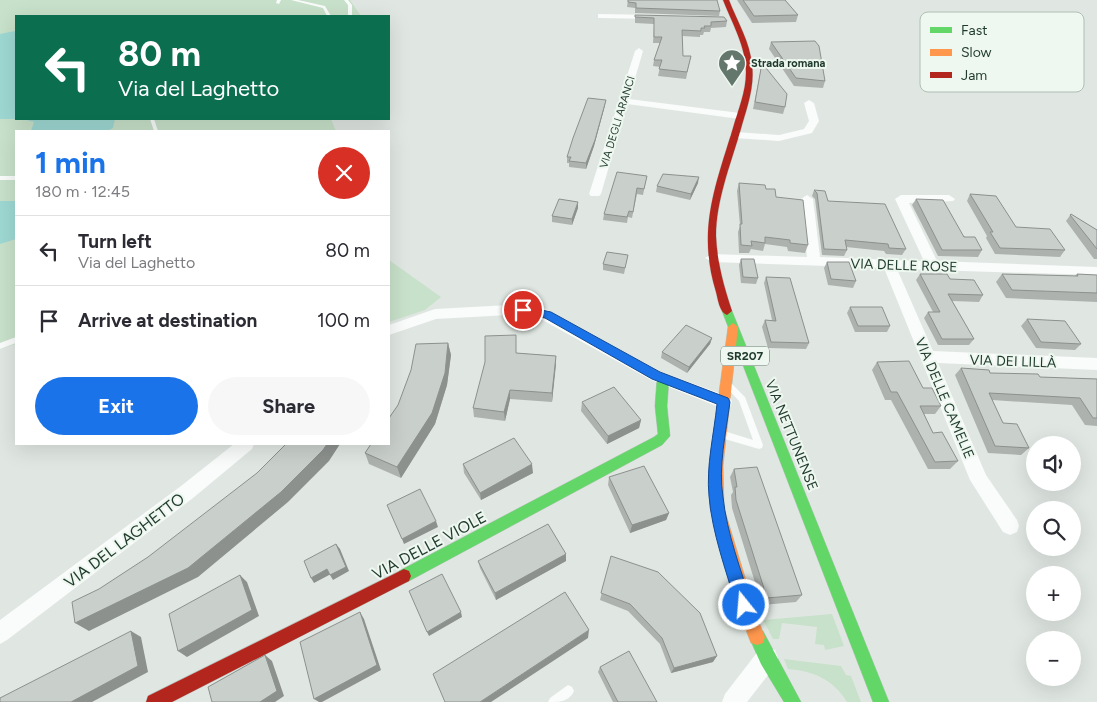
<!DOCTYPE html>
<meta charset="utf-8">
<style>
:root{--surface:#fff;--page:#f7f7f7;--text:#2b2b33;--muted:#7c7c81;--line:#e1e1e2;--accent:#1a73e8}
body{margin:0;font-family:Figtree,sans-serif;background:var(--page);color:var(--text);height:100vh;display:flex;flex-direction:column;font-size:19px;white-space:nowrap}
*{box-sizing:border-box;margin:0}
p{font-size:16px;color:var(--muted)}
.icon{flex:none;width:28px;height:28px;fill:none;stroke:currentColor;stroke-width:2;stroke-linecap:round;stroke-linejoin:round}
.map{position:relative;flex:1;overflow:hidden}
.details{position:absolute;left:15px;top:130px;width:375px;height:315px;display:flex;flex-direction:column;background:var(--surface);border-radius:0px;box-shadow:0 5px 20px #0002}
.details>*{flex:none}
.guide{position:absolute;left:15px;top:15px;width:375px;height:105px;border-radius:0px;box-shadow:0 5px 20px #0002;background:#0b6e4f;color:#fff;overflow:hidden}
.fabs{position:absolute;left:1026px;top:436px;display:grid;gap:10px}
.fabs a{display:grid;place-items:center;width:55px;height:55px;border-radius:50%;background:var(--surface);box-shadow:0 5px 20px #0002;font-size:25px}
.pin{position:absolute;display:grid;place-items:center;width:42px;height:42px;color:#fff;margin:-21px;border:2px solid #fff;border-radius:50%;box-shadow:0 1px 5px #0007}
.me{position:absolute;width:55px;margin:-28px;rotate:343deg;stroke-linejoin:round;filter:drop-shadow(0 0 4px #0008)}
.turn{display:flex;align-items:center;gap:18px;height:105px;padding:0 20px;font-size:22px}
.turn .icon{width:65px;height:65px;stroke-width:2.5}
.turn b{display:block;font-size:35px;line-height:42px}
.round{display:grid;place-items:center;flex:none;width:52px;height:52px;border-radius:26px;background:var(--page)}
.overview{display:flex;align-items:center;justify-content:space-between;height:85px;padding:0 20px}
h1{font-size:30px;font-weight:700;line-height:38px;color:var(--accent)}
.action{display:flex;gap:10px;margin-top:auto;padding:10px 20px}
.action a{flex:1;height:58px;border-radius:30px;background:var(--accent);color:#fff;font-size:20px;font-weight:700;line-height:58px;text-align:center}
.action a+a{background:var(--page);color:var(--text)}
ul{padding:0;list-style:none}
li{display:flex;align-items:center;gap:15px;height:70px;padding:0 20px;border-top:1px solid var(--line)}
li div{flex:1}
li b{display:block;font-size:19px}
li em{font-style:normal}
.map>svg:first-child{display:block}
</style>
<div class="map">
<svg width="1097" height="702" viewBox="0 0 1097 702">
<rect width="100%" height="100%" fill="#e0e7e2"/>
<path fill="#c8e1ca" d="M0,0H350L361,16H16V119H331L336,131H16V344L0,349Z
M389,260L441,297L425,310L389,322Z
M832,614L844,646L825,650L824,645L815,644L817,627L782,623L779,639H773L763,620Z
M784,659L841,666L846,675L851,676L861,702H847C833,679 813,671 788,669Z"/>
<path fill="#9ed8d3" d="M15,31L16,119H115L113,128L107,131H31L34,122L23,119H0V34Z
M0,201H16V239L0,244Z"/>
<g fill="none" stroke-linecap="round" stroke-linejoin="round">
<g stroke="#b9c4bd" stroke-width="1">
<path id="fast" d="M727,307L732,311L889,702H873L722,311Z
M663,374L667,376L669,379L667,406L670,436L662,445L409,581L404,583L399,581L397,576L399,571L654,437L658,434L655,406L657,379L659,376Z
M757,629L763,631L801,702H784L761,664L749,637L751,631Z"/>
</g>
<g stroke="#b9c4bd" stroke-width="1">
<path id="slow" d="M733,323L738,327L723,466L724,508L758,620L765,637L763,643L757,645L751,643L742,620L710,508L709,466L728,327Z"/>
</g>
<g stroke="#b9c4bd" stroke-width="1">
<path id="jam" d="M723,0H729C737,21 750,42 752,65C755,88 746,110 740,132C730,166 716,201 716,236C717,262 724,287 732,311L727,315C719,312 718,299 716,292C697,230 715,187 733,128C738,110 746,92 746,72C746,47 732,23 723,0Z
M404,569L409,571L411,576L409,581L172,702H146L148,696Z"/>
</g>
<path fill="#fafbfb" fill-rule="evenodd" d="M277,0H281L279,4L276,3Z
M291,0H298L325,6L331,16H327L323,8Z
M344,0H348L352,5V16H348V5Z
M150,119H154L158,131H154Z
M0,176H16V180H0Z
M16,337V343L0,349V343Z
M729,383L732,384L745,397L763,445L762,448L759,449L718,437L717,434L718,431L721,430L753,440L739,401L725,386L726,384Z
M568,685L572,687L574,691C569,702 559,702 548,702L550,698Z"/>
<path fill="#fafbfb" fill-rule="evenodd" d="M598,14L655,15L659,17L655,19L601,18H598Z
M639,48L643,51L629,99L740,113L745,116L740,119L627,104L601,194L599,196H591L589,194L635,51Z
M809,100L814,103L819,121L812,133L779,141L735,138L730,135L735,132L779,135L804,129L809,121L804,103Z
M807,195L813,199L820,257L924,261L895,199L901,195H949L955,199L953,201L909,203L937,261L1097,267V275L897,269L933,351L1097,358V370L938,363L986,475L1017,520L1019,526L1017,532L1010,535L1003,532L970,480L884,268L712,262L705,258L712,254L807,257L801,199Z
M509,305L544,308L661,372L730,397L732,402L730,407L724,409L651,380L537,317L509,315L436,319L389,335V325L435,309Z
M234,444H254L252,449L193,498L7,640L0,644V620L181,486Z
M767,647L775,650L778,658L775,666L747,702H722L725,694L759,650Z"/>
<use href="#fast" fill="#63d668" fill-rule="evenodd"/>
<use href="#slow" fill="#ff974d" fill-rule="evenodd"/>
<use href="#jam" fill="#b3261e" fill-rule="evenodd"/>
</g>
<path fill="#adb2af" d="M628,0L720,11L719,16L635,13V8L627,7Z
M737,0H785L798,15L796,22L752,23Z
M635,15L727,21L726,27L711,28L710,32H704L703,35H700V37L682,36L683,56H691L686,79L658,76L660,67L653,66L654,60L660,43H653L654,24L635,23Z
M771,42L825,81L823,88L794,86L769,49Z
M762,63L785,107L783,114L753,109Z
M605,105L594,146L586,169L569,167V163H567V157Z
M647,176L643,195L637,194L632,218L628,217L627,223L603,220L604,214Z
M698,183L690,200L656,192L657,186Z
M739,183L766,189L776,197L808,245L805,253L788,251L787,247L765,244L763,251L751,249L749,253H739L738,232L740,226L737,191Z
M814,190L828,201L906,249L902,255L886,254L884,251L846,247L847,250L844,256L822,255L815,199L812,196Z
M970,194L1016,227L1065,250L1060,257L995,254L986,238L987,236L967,201Z
M916,199L982,250L978,257L938,256L912,205Z
M578,208L572,225L552,222V216Z
M1071,214L1097,230V259H1094L1066,221Z
M628,255L624,274L603,270V264Z
M741,259L758,278L756,284L741,283L739,265Z
M827,262L856,281L853,288L828,285L824,268Z
M920,274L950,279L983,295L979,302L952,301L974,339L969,345H938L924,318L928,312H933L916,280Z
M1002,274L1075,276L1077,274L1097,275V302L1006,298L996,282Z
M766,277L809,343L806,349L768,348L762,327L765,320H772L764,283Z
M850,307L890,326L887,332H855L847,313Z
M1027,319L1081,344L1075,350L1036,348L1021,326Z
M516,335V353L556,356L552,402L510,399L505,421L474,417L473,408Z
M712,338L710,344L687,373L661,358L662,352Z
M448,343L451,355L447,385L435,424L401,478L369,464L365,453Z
M877,362L923,388L941,406L935,414H924L933,433L958,461L950,469H928L891,400H885L872,370Z
M961,368L990,373L1040,377L1097,379V426L1085,425L1072,405L992,400L1003,423L1029,448L1021,455L988,453L955,375Z
M582,402L641,420L639,428L607,444L581,411Z
M463,464L533,473L481,500L464,473Z
M734,469L802,595L796,602L762,605L732,508L731,495L733,492L730,477Z
M609,477L669,513L666,520L630,533L608,485Z
M566,554V561L496,600L480,568L478,561Z
M611,556L713,662L671,673L660,644L628,611L600,600Z
M600,667L657,702H613L598,672Z"/>
<path fill="#8d918e" d="M606,100L605,105L594,146L586,169V163Z
M699,177L698,183L690,200L691,194Z
M578,202V208L572,225V219Z
M712,338L710,344L687,373L689,367Z
M448,343L451,355L447,385L435,424L401,478L397,467Z
M556,356V365L552,402V393Z
M510,390V399L505,421L504,412Z
M641,420L639,428L607,444L608,436Z
M327,444H340L329,461L288,502L198,577L89,631L75,623Z
M532,464L533,473L481,500L480,493Z
M669,513L666,520L630,533L632,525Z
M436,521L438,527L404,544L402,539Z
M336,544L340,549L349,571L333,580L330,575Z
M566,554V561L496,600L495,593Z
M327,569L331,574L314,583L311,578Z
M240,575L247,582L259,616L187,657L178,651Z
M360,612L364,619L381,670L322,702H319L314,699Z
M461,612L462,617L429,636L427,632Z
M589,630L588,638L491,702H480Z
M131,631L141,637L148,672L92,702H71Z
M265,655L272,661L284,696L275,702H260Z
M717,656L713,662L671,673L674,668Z"/>
<path fill="#c9cfcb" stroke="#8d918e" d="M628,0H717L720,11L636,8V3L628,2Z
M743,0H785L798,15L754,16Z
M635,15L724,17L727,21L711,22V26H704L705,28H701V31L682,30L683,56H691L687,72L659,69L662,60H654L662,37H654V18L635,17Z
M815,41L819,46L825,81L796,78L771,42Z
M762,63L787,94L785,107L755,102Z
M588,98L606,100L595,140L586,163L569,161L571,157H567L573,138Z
M617,172L647,176L644,189L637,188L633,212L629,211L627,217L604,214Z
M663,174L699,177L691,194L657,186Z
M739,183L765,185L766,189H775L776,197L803,200L808,245L790,243V240L765,237V243L751,241L752,246L741,245L740,224H742Z
M814,190L825,191L828,201L885,204L906,249L889,248L888,244L845,240L847,250L824,249L817,193Z
M970,194L996,196L1016,227L1050,229L1065,250L1000,248L990,232H993Z
M559,199L578,202L572,219L552,216Z
M916,199L943,200L964,237H975L982,250H942Z
M1071,214L1097,230V249L1070,215Z
M607,252L628,255L625,268L603,264Z
M741,259H754L758,278L743,277Z
M827,262H849L856,281L831,279Z
M920,274H947L950,279L974,280L983,295L948,294L974,339H942L928,312H940Z
M1002,274L1078,276L1077,274L1097,275V293L1012,290Z
M766,277L790,278L809,343L771,342L765,320L776,321Z
M850,307H882L890,326H858Z
M1027,319L1065,321L1081,344L1041,342Z
M686,325L712,338L689,367L662,352Z
M516,335V353L556,356L552,393L510,390L504,412L473,408L485,362V336Z
M448,343L445,373L432,413L397,467L365,453L371,444H389V418L398,405L411,370L416,344Z
M909,361L923,388H932L941,406H920L933,433L942,432L958,461L935,462L897,392H891L877,362Z
M961,368L989,370L990,373L1038,374L1040,377L1097,379V418H1093L1080,398L989,393L1003,423L1017,424L1029,448L995,446Z
M614,387L641,420L608,436L582,402Z
M514,438L532,464L480,493L463,464Z
M286,444H327L323,450L281,492L188,568L75,623L72,602L99,589L148,557L257,473Z
M644,466L669,513L632,525L609,477Z
M757,467L802,595L767,598L736,500L735,487H737L734,469Z
M420,489L436,521L402,539L387,505Z
M548,524L566,554L495,593L478,561Z
M336,544L346,567L330,575L327,569L311,578L304,561Z
M611,556L658,572L700,613L717,656L674,668L662,638L630,604L601,593Z
M442,574L461,612L427,632L409,591Z
M240,575L252,610L178,651L169,614Z
M565,592L589,630L480,702H445L433,674Z
M360,612L377,665L314,699L300,642Z
M131,631L138,666L71,702H0V698Z
M629,651L657,702H618L600,667Z
M265,655L277,691L260,702H212L208,687Z"/>
<path fill="#1a73e8" stroke="#114b97" d="M523,306L551,312L660,372L728,398L730,402C726,432 718,467 723,497C727,534 741,570 752,605L750,610L744,612L739,610L736,605C726,570 712,533 709,496C706,466 714,434 717,404L652,379L545,318L519,313V307Z"/>
<defs>
<g id="sight-pin" transform="scale(1.4375)"><path d="M0 17L-7.5 6A9.5 9.5 0 1 1 7.5 6Z" fill="#63776c" stroke="#eef7f0"/><path d="M0-6L1.8-2.2L6-1.7L2.9 1.2L3.7 5.4L0 3.3L-3.7 5.4L-2.9 1.2L-6-1.7L-1.8-2.2Z" fill="#fff"/></g>
</defs>
<g fill-rule="evenodd">
<use href="#sight-pin" x="732" y="63"/>
</g>
<g text-anchor="middle" stroke-width="4" stroke-linejoin="round" paint-order="stroke">
<g font-size="11" font-weight="bold" fill="#1f3a2c" stroke="#eef7f0" text-anchor="start">
<text x="751" y="67">Strada romana</text>
</g>
<g font-size="11" fill="#1f3a2c" stroke="#eef7f0">
<text transform="translate(617 122) rotate(-73)" y="4">VIA DEGLI ARANCI</text>
</g>
<rect fill="#eef7f0" stroke="#5d7367" stroke-width="1" x="721" y="346.5" width="48" height="19" rx="4"/>
<g font-size="12" font-weight="bold" fill="#1f3a2c">
<text x="745" y="360">SR207</text>
</g>
<g font-size="14" fill="#1f3a2c" stroke="#eef7f0">
<text transform="translate(904 265) rotate(2)" y="5">VIA DELLE ROSE</text>
<text transform="translate(1013 361) rotate(2)" y="5">VIA DEI LILLÀ</text>
<text transform="translate(945 398) rotate(67)" y="5">VIA DELLE CAMELIE</text>
<text transform="translate(792 435) rotate(68)" y="5">VIA NETTUNENSE</text>
</g>
<g font-size="16" fill="#1f3a2c" stroke="#eef7f0">
<text transform="translate(124 540) rotate(-37)" y="6">VIA DEL LAGHETTO</text>
<text transform="translate(429 545) rotate(-28)" y="6">VIA DELLE VIOLE</text>
</g>
</g>
<rect x="920" y="12" width="164" height="80" rx="8" fill="#eef7f0" stroke="#b0beb5" stroke-width="1"/>
<rect x="930" y="27" width="22" height="6" fill="#63d668"/>
<rect x="930" y="49" width="22" height="7" fill="#ff974d"/>
<rect x="930" y="72" width="22" height="6" fill="#b3261e"/>
<g font-size="14" fill="#1f3a2c">
<text x="961" y="35">Fast</text>
<text x="961" y="57">Slow</text>
<text x="961" y="80">Jam</text>
</g>
</svg>
<div class="fabs">
<a><svg class="icon" aria-label="sound" viewBox="0 0 24 24"><path d="M4 9h4l5-4v14l-5-4H4zM17 9q2 3 0 6"/></svg></a>
<a><svg class="icon" aria-label="search" viewBox="0 0 24 24"><circle cx="10" cy="10" r="6"/><path d="M15 15l6 6"/></svg></a>
<a>+</a>
<a>−</a>
</div>
<div class="pin" style="left:523px;top:310px;background:#d93025"><svg class="icon" aria-label="arrive" viewBox="0 0 24 24"><path d="M6 21V4h12l-3 4 3 4H6"/></svg></div>
<svg class="me" style="left:744px;top:605px" viewBox="-20 -20 40 40"><circle r="17" fill="#1a73e8" stroke="#fff" stroke-width="3"/><path d="M0-11L8 9 0 5-8 9z" fill="#fff"/></svg>
<div class="guide">
<div class="turn"><svg class="icon" aria-label="left" viewBox="0 0 24 24"><path d="M17 20v-9H6M10 6l-5 5 5 5"/></svg><div><b>80 m</b>Via del Laghetto</div></div>
</div>
<section class="details">
<div class="overview"><div><h1>1 min</h1><p>180 m · 12:45</p></div><a class="round" style="background:#d93025;color:#fff"><svg class="icon" aria-label="close" viewBox="0 0 24 24"><path d="M6 6l12 12M18 6L6 18"/></svg></a></div>
<ul>
<li><svg class="icon" aria-label="left" viewBox="0 0 24 24"><path d="M17 20v-9H6M10 6l-5 5 5 5"/></svg><div><b>Turn left</b><p>Via del Laghetto</p></div><em>80 m</em></li>
<li><svg class="icon" aria-label="arrive" viewBox="0 0 24 24"><path d="M6 21V4h12l-3 4 3 4H6"/></svg><div><b>Arrive at destination</b></div><em>100 m</em></li>
</ul>
<div class="action"><a>Exit</a><a>Share</a></div>
</section>
</div>
